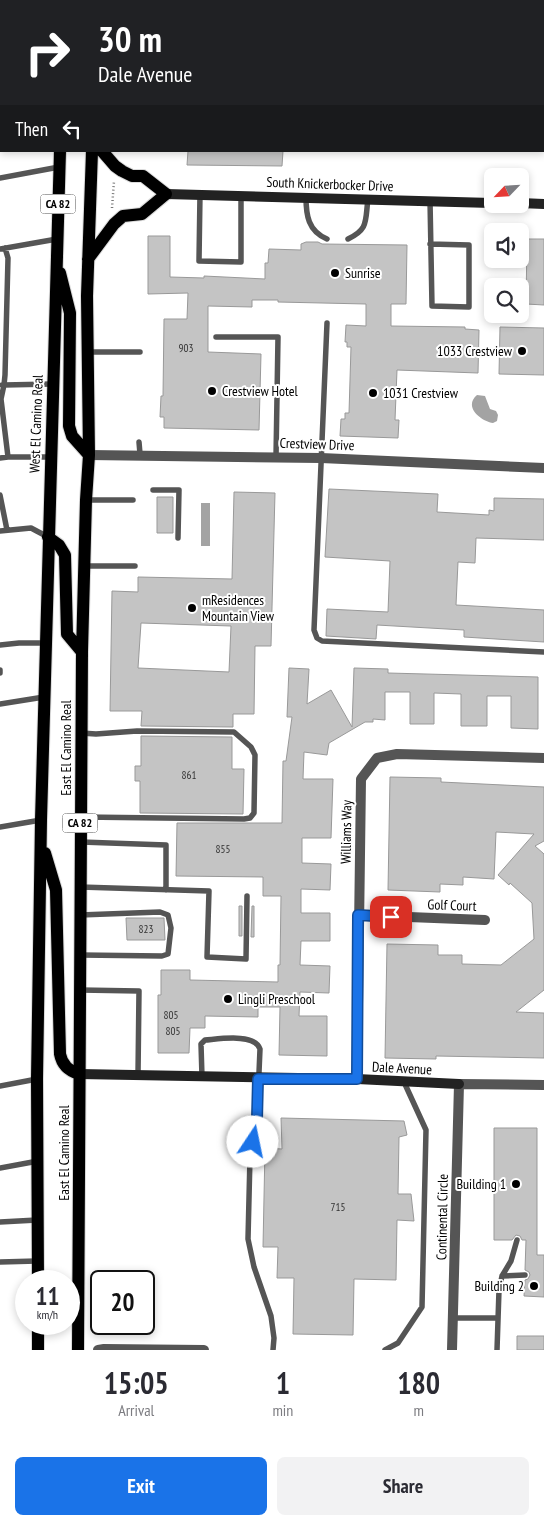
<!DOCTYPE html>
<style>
:root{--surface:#fff;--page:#f2f2f3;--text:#2b2b33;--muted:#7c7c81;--accent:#1a73e8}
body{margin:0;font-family:"PT Sans Narrow",sans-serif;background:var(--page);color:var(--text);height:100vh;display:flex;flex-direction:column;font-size:19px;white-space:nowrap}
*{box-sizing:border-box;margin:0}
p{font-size:16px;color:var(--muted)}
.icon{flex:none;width:28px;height:28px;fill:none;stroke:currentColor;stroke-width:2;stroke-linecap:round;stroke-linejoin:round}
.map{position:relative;height:1350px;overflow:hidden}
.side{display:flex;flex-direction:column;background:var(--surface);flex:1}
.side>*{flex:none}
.guide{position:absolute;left:0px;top:0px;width:545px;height:152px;box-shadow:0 2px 8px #0003;background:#202124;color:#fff;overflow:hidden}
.needle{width:32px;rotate:245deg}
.fabs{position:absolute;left:484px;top:168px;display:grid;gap:10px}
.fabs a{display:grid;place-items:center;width:45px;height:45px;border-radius:8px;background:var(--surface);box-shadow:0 2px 8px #0003;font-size:25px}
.speed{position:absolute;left:15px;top:1270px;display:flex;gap:10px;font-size:25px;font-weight:700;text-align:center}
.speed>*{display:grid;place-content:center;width:65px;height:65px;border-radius:50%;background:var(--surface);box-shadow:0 2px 8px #0003;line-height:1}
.speed small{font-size:12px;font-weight:400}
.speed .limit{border:2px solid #111;border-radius:8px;background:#fff;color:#111}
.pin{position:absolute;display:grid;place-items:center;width:42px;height:42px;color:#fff;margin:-21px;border-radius:10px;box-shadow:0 2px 8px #0006}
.me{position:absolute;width:55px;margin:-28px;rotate:11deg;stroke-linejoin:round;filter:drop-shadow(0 0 4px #0008)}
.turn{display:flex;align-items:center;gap:18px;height:105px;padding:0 15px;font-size:22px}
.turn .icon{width:65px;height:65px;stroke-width:2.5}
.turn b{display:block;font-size:35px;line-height:42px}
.then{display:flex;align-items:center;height:48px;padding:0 15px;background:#0003;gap:10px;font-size:19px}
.eta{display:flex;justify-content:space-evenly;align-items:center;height:85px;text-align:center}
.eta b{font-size:30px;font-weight:700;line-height:35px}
.cta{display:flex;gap:10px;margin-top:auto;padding:10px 15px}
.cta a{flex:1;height:58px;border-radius:8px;background:var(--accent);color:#fff;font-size:20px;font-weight:700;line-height:58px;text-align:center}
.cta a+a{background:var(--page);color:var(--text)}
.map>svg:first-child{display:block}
</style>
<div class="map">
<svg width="544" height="1350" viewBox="0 0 544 1350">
<rect width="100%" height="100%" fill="#fff"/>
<path fill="#a3a3a3" d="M477,395L485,396L490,409L496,411L498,415L497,421L493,423C481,421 463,407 477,395Z
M201,503H210V546H201Z"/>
<path fill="#c4c4c4" stroke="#999" fill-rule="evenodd" d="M188,151H283L282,166L187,165Z
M148,236H170V277L204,278V276L265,279V263H268L269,249L301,250V244L306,242H318L322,244L407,245L406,304H391V326L465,327V329L479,330L478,373L397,370L395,420H399L398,438L340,436L341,419H345V413H349L351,347H347V342H345L346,325L366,326V304L278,302V300H252V307L208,306V352L261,354L259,430L164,428V417H160L161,396H163L164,319H187L188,293L148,294Z
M527,239H544V305L526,304Z
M500,327L544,328V375L499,374Z
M329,489L438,494L437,512L489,515V510L494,511V498L544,499V540L476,538L475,563L458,562L456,605L544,610V642L464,637V630L377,625L376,639L326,636L327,609L388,612L390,561L325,557Z
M234,492L275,493L271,646H255L254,714H233V727L141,726L142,711H110L112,591L138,592V577L232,579ZM141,623L231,626L229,672L138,668Z
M157,497H173V533H157Z
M289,668L309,669L307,704L331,690L352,727L354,668L388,669V673L538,677V729L511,728V696H487V726H461V694L434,693V724H410V692H385V720L373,719V722H365L329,743L327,755L304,752L303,779H333L331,838H302V863L331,864L330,890L301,889V913H330V941H301L300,965L330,966L329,993L300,992L299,1016H327V1056L279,1055L280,1007H258V1017L205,1016V1028H190L189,1053H158V995H161V970H190V980L278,982V965H280L281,896H263V877L176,876L177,823H282L283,761H286L292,717H287Z
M141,736L232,737V769H244L243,814L140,813V781H135V766H141Z
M390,777L441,778V782L544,787V841L535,846L544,854V990L516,1012L544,1013V1058L436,1056V1059L385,1058L387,944L438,945V955H462V964L501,965L534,939L532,903L510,883L509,885L498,875L534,834L496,832L494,879L463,877V885L440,884V892L388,890Z
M239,906H242V936H239Z
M252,906H254V937H251Z
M126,918H164L165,940H127Z
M281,1118L404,1121L407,1135L399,1137L398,1194H411L414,1221L397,1220L396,1280L354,1279L353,1335L293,1334L294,1278H277L278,1247H263L265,1148L282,1149Z
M494,1128H537V1255H544V1297L524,1296L525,1280L528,1279L530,1275L529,1272L525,1270L526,1240H522L520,1236L516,1235L512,1240H494Z
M517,1336H544V1350H517Z"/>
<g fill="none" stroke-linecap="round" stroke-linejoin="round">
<g stroke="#dbdbdb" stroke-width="14">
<path id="primary" d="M99,0V1
M64,1V0
M88,259L114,224L123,216L142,214L166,194L143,176H132L122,171L115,166L102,151
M60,273L70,313L69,426L72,436L89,455
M48,537L59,545L65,555L67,634L82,652
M45,853L56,890L60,1054C62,1065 69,1071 79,1074
M38,1281L37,1079L41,820L60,151
M38,1324V1350
M78,1350L82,652L86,500L89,455L87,296L92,151"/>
</g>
<path stroke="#777" stroke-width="2.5" stroke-dasharray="1 2.5" stroke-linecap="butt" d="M112,208L114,181"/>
<path stroke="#555" stroke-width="5.5" d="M0,26H1
M0,74H1
M0,178L59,167
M200,194L199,261L241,262V195
M306,197C306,215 308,231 327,239
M430,200L432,306L469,307V245L430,244
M348,239C369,229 365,221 368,199
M5,248L8,258L5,375L4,385L52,384
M0,249L57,239
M327,323L314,630L317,638L322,641L544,652
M216,337H278L276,457
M88,352H140
M139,442L140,454
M8,457H51
M0,458L8,457L1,399L4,385H2
M153,490H179L178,538
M0,495L7,530
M86,500H133
M0,531L31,528L48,537
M84,566H135
M0,645L19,643H45
M0,670V673
M0,704L44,697
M81,733L96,734L137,731L234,732L251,747L255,755L254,813L250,818L244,819L81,817
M0,827L41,820
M81,842L166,845V890
M80,887L209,891L207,957L246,959L247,896
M80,955L162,956L168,954L171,928L168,915L160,912L80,915
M80,990L139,991L138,1075
M202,1077L201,1044L205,1040C219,1039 255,1033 260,1049L257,1119L250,1157L248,1239L254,1267L271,1316L274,1338L273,1350
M0,1086L37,1079
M0,1168L38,1161
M0,1222L37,1220
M0,1262L37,1261
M502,1276L525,1275
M453,1318H498
M385,1350L398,1343L422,1307L426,1130L404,1082
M497,1350L499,1290L502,1276L511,1261L517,1240"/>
<path stroke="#555" stroke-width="10" d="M89,455L321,458L544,468
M358,915L485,920
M357,1079L361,779L377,758L397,754L544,758
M98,1350L104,1349L204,1350
M452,1350L459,1084L544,1085"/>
<path stroke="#222" stroke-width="10" d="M166,194L492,203
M520,203L544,204
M79,1074L357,1079L459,1084"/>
<use href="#primary" stroke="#000" stroke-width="12"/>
</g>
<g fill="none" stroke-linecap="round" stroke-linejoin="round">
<g stroke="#114b97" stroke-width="12">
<path id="route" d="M253,1142L257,1119L258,1079H357L358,915L391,917"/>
</g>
<use href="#route" stroke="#1a73e8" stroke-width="9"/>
</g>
<g fill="#000" stroke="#fff" stroke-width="2">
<circle cx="335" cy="273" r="5"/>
<circle cx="522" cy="351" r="5"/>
<circle cx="212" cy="391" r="5"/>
<circle cx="373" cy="393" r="5"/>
<circle cx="192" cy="608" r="5"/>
<circle cx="228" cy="999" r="5"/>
<circle cx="516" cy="1184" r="5"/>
<circle cx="534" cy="1286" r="5"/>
</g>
<g text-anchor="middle" stroke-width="4" stroke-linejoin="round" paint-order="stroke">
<g font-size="11" fill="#313131">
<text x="186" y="352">903</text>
<text x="189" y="779">861</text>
<text x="223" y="853">855</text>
<text x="146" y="933">823</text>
<text x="171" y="1019">805</text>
<text x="173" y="1035">805</text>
<text x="338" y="1211">715</text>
</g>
<g fill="#fff" stroke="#4c4c4c" stroke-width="1">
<rect x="40.5" y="194.5" width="35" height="19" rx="4"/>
<rect x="62.5" y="813.5" width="35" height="19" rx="4"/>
</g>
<g font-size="12" font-weight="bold" fill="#000">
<text x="58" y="208">CA 82</text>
<text x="80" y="827">CA 82</text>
</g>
<g font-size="14" fill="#000" stroke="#fff">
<text transform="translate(330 184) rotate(2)" y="5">South Knickerbocker Drive</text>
<text transform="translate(36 424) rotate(-88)" y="5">West El Camino Real</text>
<text transform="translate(317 444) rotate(2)" y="5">Crestview Drive</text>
<text transform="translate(66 748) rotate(-90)" y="5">East El Camino Real</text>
<text transform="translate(346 832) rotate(-89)" y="5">Williams Way</text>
<text transform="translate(452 905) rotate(2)" y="5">Golf Court</text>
<text transform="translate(402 1068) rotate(3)" y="5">Dale Avenue</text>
<text transform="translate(64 1153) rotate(-90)" y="5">East El Camino Real</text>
<text transform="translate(442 1217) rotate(-89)" y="5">Continental Circle</text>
</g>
<g font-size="14" fill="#000" stroke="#fff" text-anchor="start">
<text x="345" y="278">Sunrise</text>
<text x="512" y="356" text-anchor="end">1033 Crestview</text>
<text x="222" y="396">Crestview Hotel</text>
<text x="383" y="398">1031 Crestview</text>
<text x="202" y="605">mResidences<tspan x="202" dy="16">Mountain View</tspan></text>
<text x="238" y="1004">Lingli Preschool</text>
<text x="506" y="1189" text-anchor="end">Building 1</text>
<text x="524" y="1291" text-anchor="end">Building 2</text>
</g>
</g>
</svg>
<div class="fabs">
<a><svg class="needle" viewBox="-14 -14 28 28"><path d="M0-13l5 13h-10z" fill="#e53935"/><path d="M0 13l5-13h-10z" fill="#7c7c81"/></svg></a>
<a><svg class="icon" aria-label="sound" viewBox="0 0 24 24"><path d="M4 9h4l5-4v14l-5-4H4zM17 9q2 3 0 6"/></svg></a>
<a><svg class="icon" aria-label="search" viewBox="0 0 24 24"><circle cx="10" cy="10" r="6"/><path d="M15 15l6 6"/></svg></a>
</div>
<div class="speed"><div>11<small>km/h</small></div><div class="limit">20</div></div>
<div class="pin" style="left:391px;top:917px;background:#d93025"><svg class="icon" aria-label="arrive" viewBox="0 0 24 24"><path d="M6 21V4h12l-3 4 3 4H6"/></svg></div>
<svg class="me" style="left:253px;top:1142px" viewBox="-20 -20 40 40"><circle r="19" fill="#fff"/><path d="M0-13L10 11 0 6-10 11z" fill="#1a73e8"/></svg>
<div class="guide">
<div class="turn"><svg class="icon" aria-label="right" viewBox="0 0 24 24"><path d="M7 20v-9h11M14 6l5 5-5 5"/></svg><div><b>30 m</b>Dale Avenue</div></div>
<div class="then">Then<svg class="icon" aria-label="left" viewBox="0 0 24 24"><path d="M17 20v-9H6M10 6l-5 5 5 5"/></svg></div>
</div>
</div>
<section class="side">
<div class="eta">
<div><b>15:05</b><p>Arrival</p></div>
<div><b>1</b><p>min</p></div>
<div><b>180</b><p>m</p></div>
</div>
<div class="cta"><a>Exit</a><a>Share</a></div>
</section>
